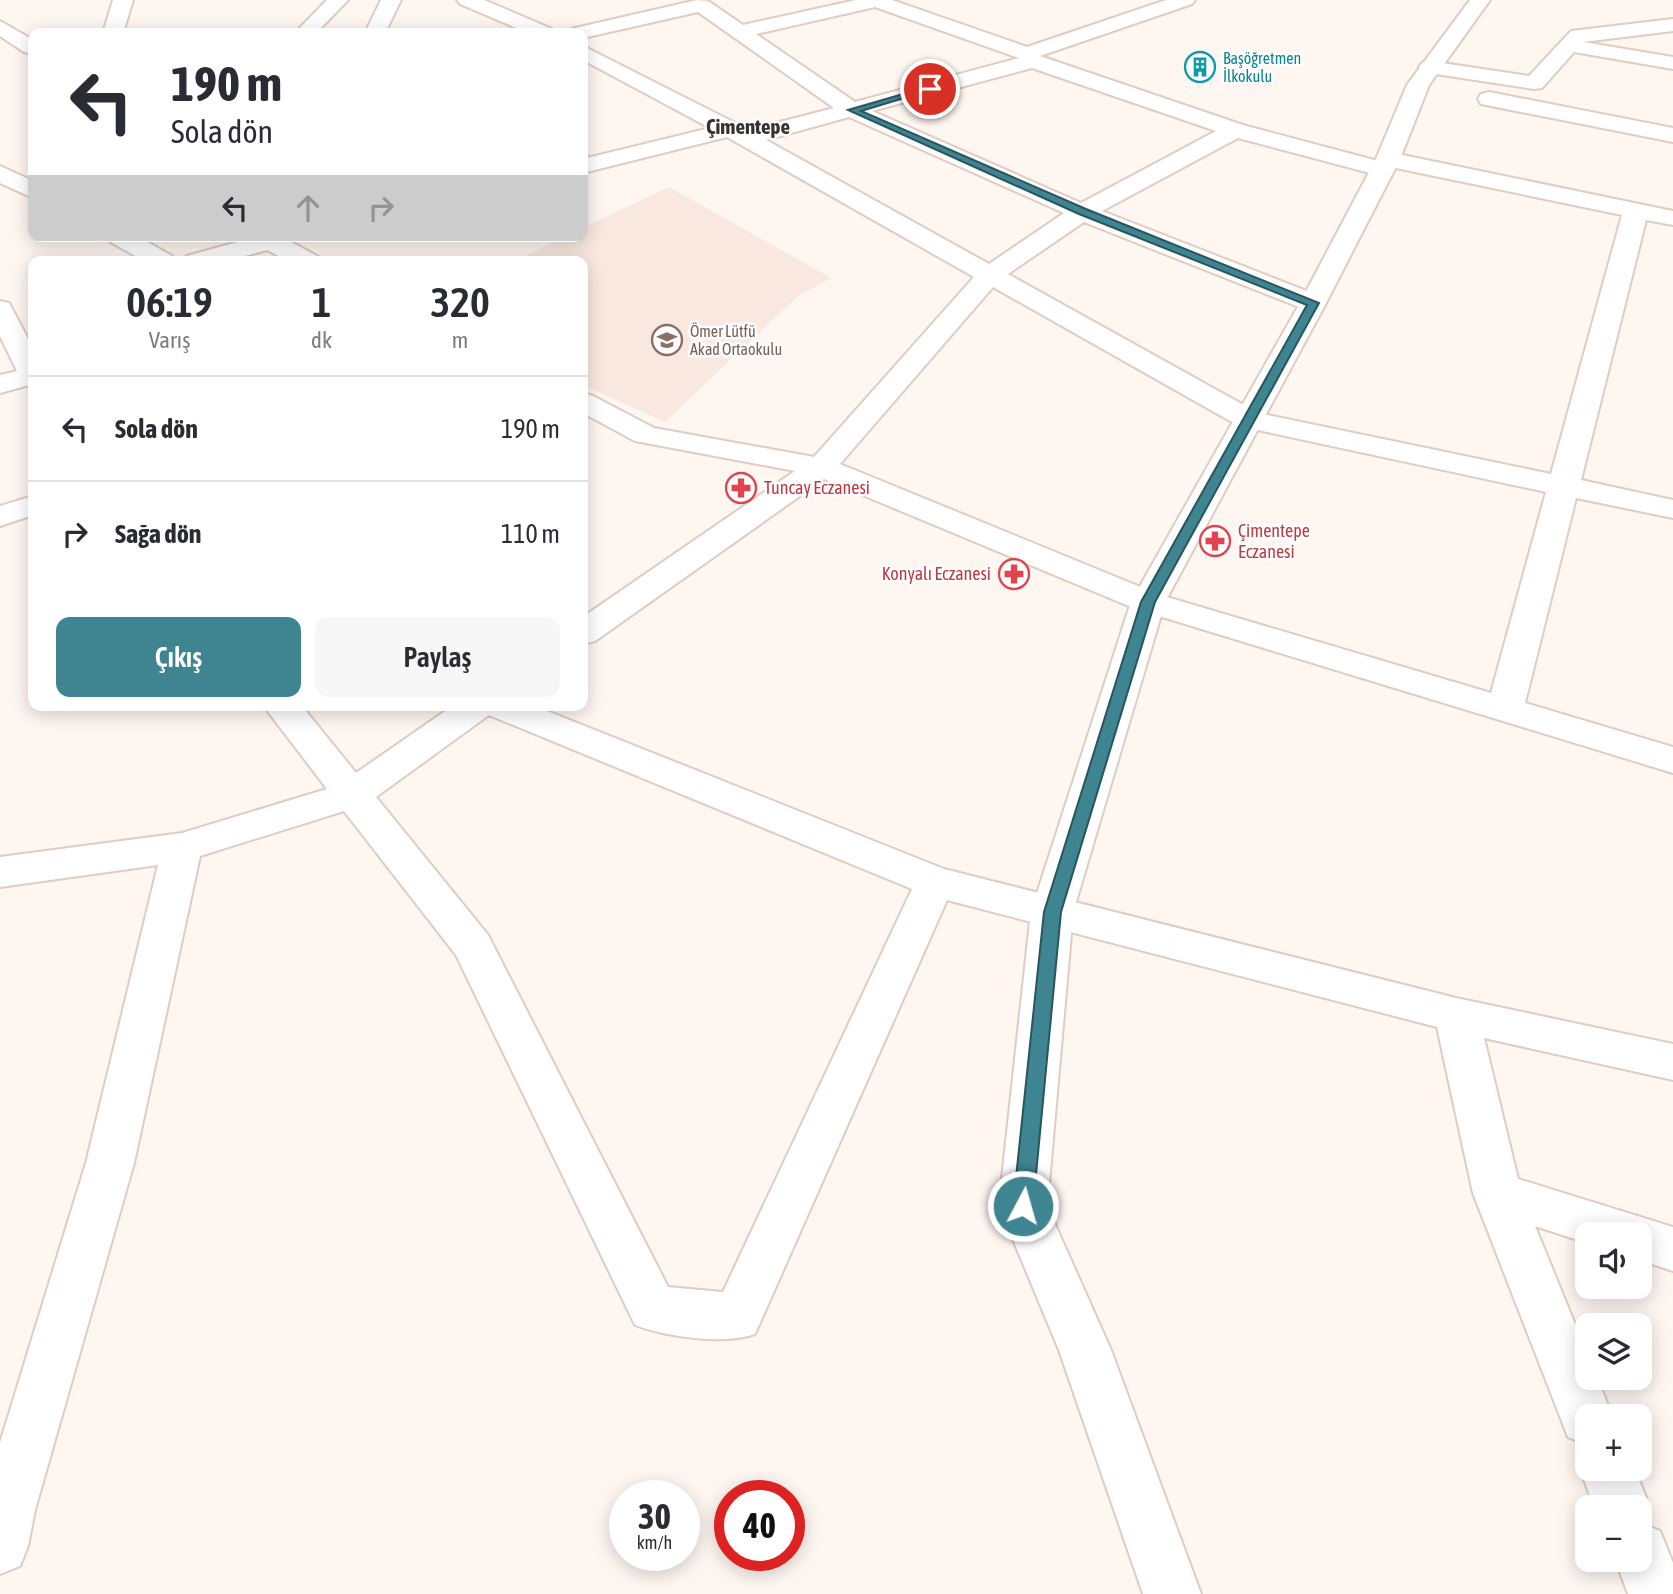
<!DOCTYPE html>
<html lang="tr">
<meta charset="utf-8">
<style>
:root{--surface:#fff;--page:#f7f7f7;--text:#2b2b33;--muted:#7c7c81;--line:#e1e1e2;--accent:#3f8491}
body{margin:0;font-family:"Asap Condensed",sans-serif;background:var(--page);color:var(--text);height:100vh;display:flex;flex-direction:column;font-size:26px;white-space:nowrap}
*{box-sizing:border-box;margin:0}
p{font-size:23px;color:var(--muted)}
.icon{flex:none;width:38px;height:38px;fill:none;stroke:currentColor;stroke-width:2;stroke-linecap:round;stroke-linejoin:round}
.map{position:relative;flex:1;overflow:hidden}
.drawer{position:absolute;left:28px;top:256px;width:560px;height:455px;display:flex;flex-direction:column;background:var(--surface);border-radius:14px;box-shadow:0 4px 18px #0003}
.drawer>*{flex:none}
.top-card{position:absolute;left:28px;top:28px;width:560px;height:214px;border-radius:14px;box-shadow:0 4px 18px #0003;background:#fff;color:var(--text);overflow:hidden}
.controls{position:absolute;left:1575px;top:1222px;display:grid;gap:14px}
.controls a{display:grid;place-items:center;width:77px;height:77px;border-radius:14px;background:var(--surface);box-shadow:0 4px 18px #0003;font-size:35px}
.speed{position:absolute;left:609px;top:1480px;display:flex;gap:14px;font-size:35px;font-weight:700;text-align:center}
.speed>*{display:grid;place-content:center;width:91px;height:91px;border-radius:50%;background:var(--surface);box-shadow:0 4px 18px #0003;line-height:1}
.speed small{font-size:18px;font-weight:400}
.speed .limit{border:10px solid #d22;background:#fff;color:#111}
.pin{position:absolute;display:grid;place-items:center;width:60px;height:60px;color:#fff;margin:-30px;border:4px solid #fff;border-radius:50%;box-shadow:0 2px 7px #0007}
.me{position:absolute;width:77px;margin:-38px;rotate:6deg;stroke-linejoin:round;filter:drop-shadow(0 0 5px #0008)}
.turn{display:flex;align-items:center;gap:24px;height:147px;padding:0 28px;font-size:32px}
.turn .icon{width:91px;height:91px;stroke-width:2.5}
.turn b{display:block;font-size:49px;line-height:60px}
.lanes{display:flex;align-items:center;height:66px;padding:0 28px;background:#0003;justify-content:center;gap:35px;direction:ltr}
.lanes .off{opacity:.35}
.eta{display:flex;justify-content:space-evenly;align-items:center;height:119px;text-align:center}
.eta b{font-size:42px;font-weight:600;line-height:49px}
.action{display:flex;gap:14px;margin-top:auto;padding:14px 28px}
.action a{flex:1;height:80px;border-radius:14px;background:var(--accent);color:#fff;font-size:28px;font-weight:600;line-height:80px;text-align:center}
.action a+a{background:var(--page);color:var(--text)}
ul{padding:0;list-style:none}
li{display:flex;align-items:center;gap:21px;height:105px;padding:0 28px;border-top:2px solid var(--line)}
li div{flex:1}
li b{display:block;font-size:26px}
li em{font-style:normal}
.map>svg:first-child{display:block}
</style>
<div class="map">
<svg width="1673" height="1594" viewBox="0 0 1673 1594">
<rect width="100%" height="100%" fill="#fef6f1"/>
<path fill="#f9e8df" d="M669,187L831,278L798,296L665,422L583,385V261H515L566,236H583V228Z"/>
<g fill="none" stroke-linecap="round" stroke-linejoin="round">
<g stroke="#e0ccc0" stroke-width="4">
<path id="minor" d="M113,0H133L123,33H103Z
M327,0H348L316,33H295Z
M381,0H401L385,33H365Z
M457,0H484L552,29L555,33H528L460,4Z
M697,0L708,1L743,25L856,0H892L1027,47L1166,0H1195L1192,4L1040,56L1243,125L1378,161L1380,154L1388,152L1673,211V225L1646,220L1581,480L1673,500V518L1576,498L1525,703L1673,747V773L1136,609L824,479L595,641L583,644V617L795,471L635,441L583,413V393L593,396L654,428L814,457L974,277L727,137L583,173V159L710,128L583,60V46L749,130L834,108L698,12L583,38V33H568L571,29ZM875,7L1019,58L855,102L756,34ZM1032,68L1216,131L1081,203L872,111ZM849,117L1064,213L989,264L766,140ZM1238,138L1381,176L1389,174L1393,169L1391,167L1622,215L1551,474L1258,413L1008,274L1084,222L1304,309L1313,311L1322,309L1326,303L1322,297L1102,211ZM993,287L1239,426L1546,492L1491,693L1160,595L840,464Z
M1673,19V31L1583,42L1673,57V69L1574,52L1542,88L1534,89L1429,73L1422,71L1419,67L1422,63L1429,61L1529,76L1571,31Z
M0,21L33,40V54L24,52L0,36Z
M1489,92L1673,128V142L1481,104L1478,99L1481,94Z
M0,166L33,181V198L0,183Z
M106,236H137L172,256L176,261H144L109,241Z
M259,236H280L317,256L321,261H288L267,250L226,261H183L187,256Z
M0,301L9,303L33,348V384L0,393V375L17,371L0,336Z
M33,496V515L0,526V506Z
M263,705H301L356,773L454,705H532L944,869L1456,998L1673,1044V1080L1484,1038L1518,1179L1673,1227V1271L1640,1260V1234H1587V1243L1535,1226L1587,1354V1377H1597L1612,1416H1587V1445L1568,1437L1473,1193L1437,1027L947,900L755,1334C724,1345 666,1337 635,1325L456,955L344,811L200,856L134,1163L35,1510L28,1546L20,1566L0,1574V1443L86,1163L158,865L0,887V857L182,833L327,789ZM489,715L912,889L723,1292L668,1287L488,935L376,797Z
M1587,1450V1468H1634L1650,1507L1643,1524L1660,1531L1673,1563V1594H1628L1615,1559H1640V1507H1594L1580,1468Z"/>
</g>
<g stroke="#e0ccc0" stroke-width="4">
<path id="tertiary" d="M1470,0H1490L1429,85L1400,159L1326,303L1165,602L1073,912L1047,1206L1111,1350L1201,1594H1143L1059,1350L999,1206L1031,912L1131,602L1300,303L1376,159L1407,85Z"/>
</g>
<use href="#minor" fill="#fff" fill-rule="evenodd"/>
<use href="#tertiary" fill="#fff" fill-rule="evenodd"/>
</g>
<path fill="#3f8491" stroke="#29565e" stroke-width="2" d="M927,87L934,89L861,111L1086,209L1319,303L1155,602L1061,912L1033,1206L1030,1212L1023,1214L1016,1212L1013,1206L1044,912L1141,602L1307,305L1079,214L848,110Z"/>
<defs>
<g id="building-ring" transform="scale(1.575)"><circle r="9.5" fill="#fff" stroke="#0f9aa8" stroke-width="1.5"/><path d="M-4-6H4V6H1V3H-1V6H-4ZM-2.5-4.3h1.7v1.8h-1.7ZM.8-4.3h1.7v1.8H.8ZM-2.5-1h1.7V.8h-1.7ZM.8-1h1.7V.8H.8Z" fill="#0f9aa8"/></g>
<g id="school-ring" transform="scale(1.575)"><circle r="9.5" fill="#fff" stroke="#8d6e63" stroke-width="1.5"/><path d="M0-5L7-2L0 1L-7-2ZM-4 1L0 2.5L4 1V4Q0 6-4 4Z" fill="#8d6e63"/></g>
<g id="pharmacy-ring" transform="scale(1.575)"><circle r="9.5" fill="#fff" stroke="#e0444e" stroke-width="1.5"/><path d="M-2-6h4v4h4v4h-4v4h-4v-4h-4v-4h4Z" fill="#e0444e"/></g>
</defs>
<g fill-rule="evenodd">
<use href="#building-ring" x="1200" y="67"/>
<use href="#school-ring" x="667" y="340"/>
<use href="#pharmacy-ring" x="741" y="488"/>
<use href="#pharmacy-ring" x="1215" y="541"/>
<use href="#pharmacy-ring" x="1014" y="574"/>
</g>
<g text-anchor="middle" stroke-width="5" stroke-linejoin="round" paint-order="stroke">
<g font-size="16" fill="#0d838f" stroke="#fff" text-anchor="start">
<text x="1223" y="64">Başöğretmen<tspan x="1223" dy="18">İlkokulu</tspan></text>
</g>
<g font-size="16" fill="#785e54" stroke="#fff" text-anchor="start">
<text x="690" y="337">Ömer Lütfü<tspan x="690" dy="18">Akad Ortaokulu</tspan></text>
</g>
<g font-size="18" fill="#be3a42" stroke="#fff" text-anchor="start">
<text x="764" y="494">Tuncay Eczanesi</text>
<text x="1238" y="537">Çimentepe<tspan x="1238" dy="21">Eczanesi</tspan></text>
<text x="991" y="580" text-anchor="end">Konyalı Eczanesi</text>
</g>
<g font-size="21" font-weight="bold" fill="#38312c" stroke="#fff">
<text x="748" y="134">Çimentepe</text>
</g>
</g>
</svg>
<div class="controls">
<a><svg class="icon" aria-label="sound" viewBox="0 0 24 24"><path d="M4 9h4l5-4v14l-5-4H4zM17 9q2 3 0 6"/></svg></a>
<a><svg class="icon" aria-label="layers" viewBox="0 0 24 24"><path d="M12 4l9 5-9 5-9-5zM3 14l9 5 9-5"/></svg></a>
<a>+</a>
<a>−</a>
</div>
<div class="speed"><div>30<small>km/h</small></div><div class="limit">40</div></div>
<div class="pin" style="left:930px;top:89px;background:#d93025"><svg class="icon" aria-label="arrive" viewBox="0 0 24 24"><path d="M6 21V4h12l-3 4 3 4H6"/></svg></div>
<svg class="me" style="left:1023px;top:1206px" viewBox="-20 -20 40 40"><circle r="17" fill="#3f8491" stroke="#fff" stroke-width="3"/><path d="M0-11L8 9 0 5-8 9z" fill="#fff"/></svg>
<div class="top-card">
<div class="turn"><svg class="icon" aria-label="left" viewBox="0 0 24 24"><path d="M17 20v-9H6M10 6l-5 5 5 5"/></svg><div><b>190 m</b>Sola dön</div></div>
<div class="lanes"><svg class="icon" aria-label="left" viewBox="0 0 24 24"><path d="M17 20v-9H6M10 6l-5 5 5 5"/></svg><svg class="icon off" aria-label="ahead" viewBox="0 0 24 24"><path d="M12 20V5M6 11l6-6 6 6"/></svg><svg class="icon off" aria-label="right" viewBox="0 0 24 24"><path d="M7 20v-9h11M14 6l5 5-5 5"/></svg></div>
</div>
<section class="drawer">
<div class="eta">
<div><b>06:19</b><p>Varış</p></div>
<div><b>1</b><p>dk</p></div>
<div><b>320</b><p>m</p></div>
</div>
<ul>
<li><svg class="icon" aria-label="left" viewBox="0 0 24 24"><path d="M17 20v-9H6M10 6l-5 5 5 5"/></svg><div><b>Sola dön</b></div><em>190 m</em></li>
<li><svg class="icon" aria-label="right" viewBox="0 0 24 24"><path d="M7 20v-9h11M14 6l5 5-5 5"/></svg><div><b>Sağa dön</b></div><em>110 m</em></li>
</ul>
<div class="action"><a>Çıkış</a><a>Paylaş</a></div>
</section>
</div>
